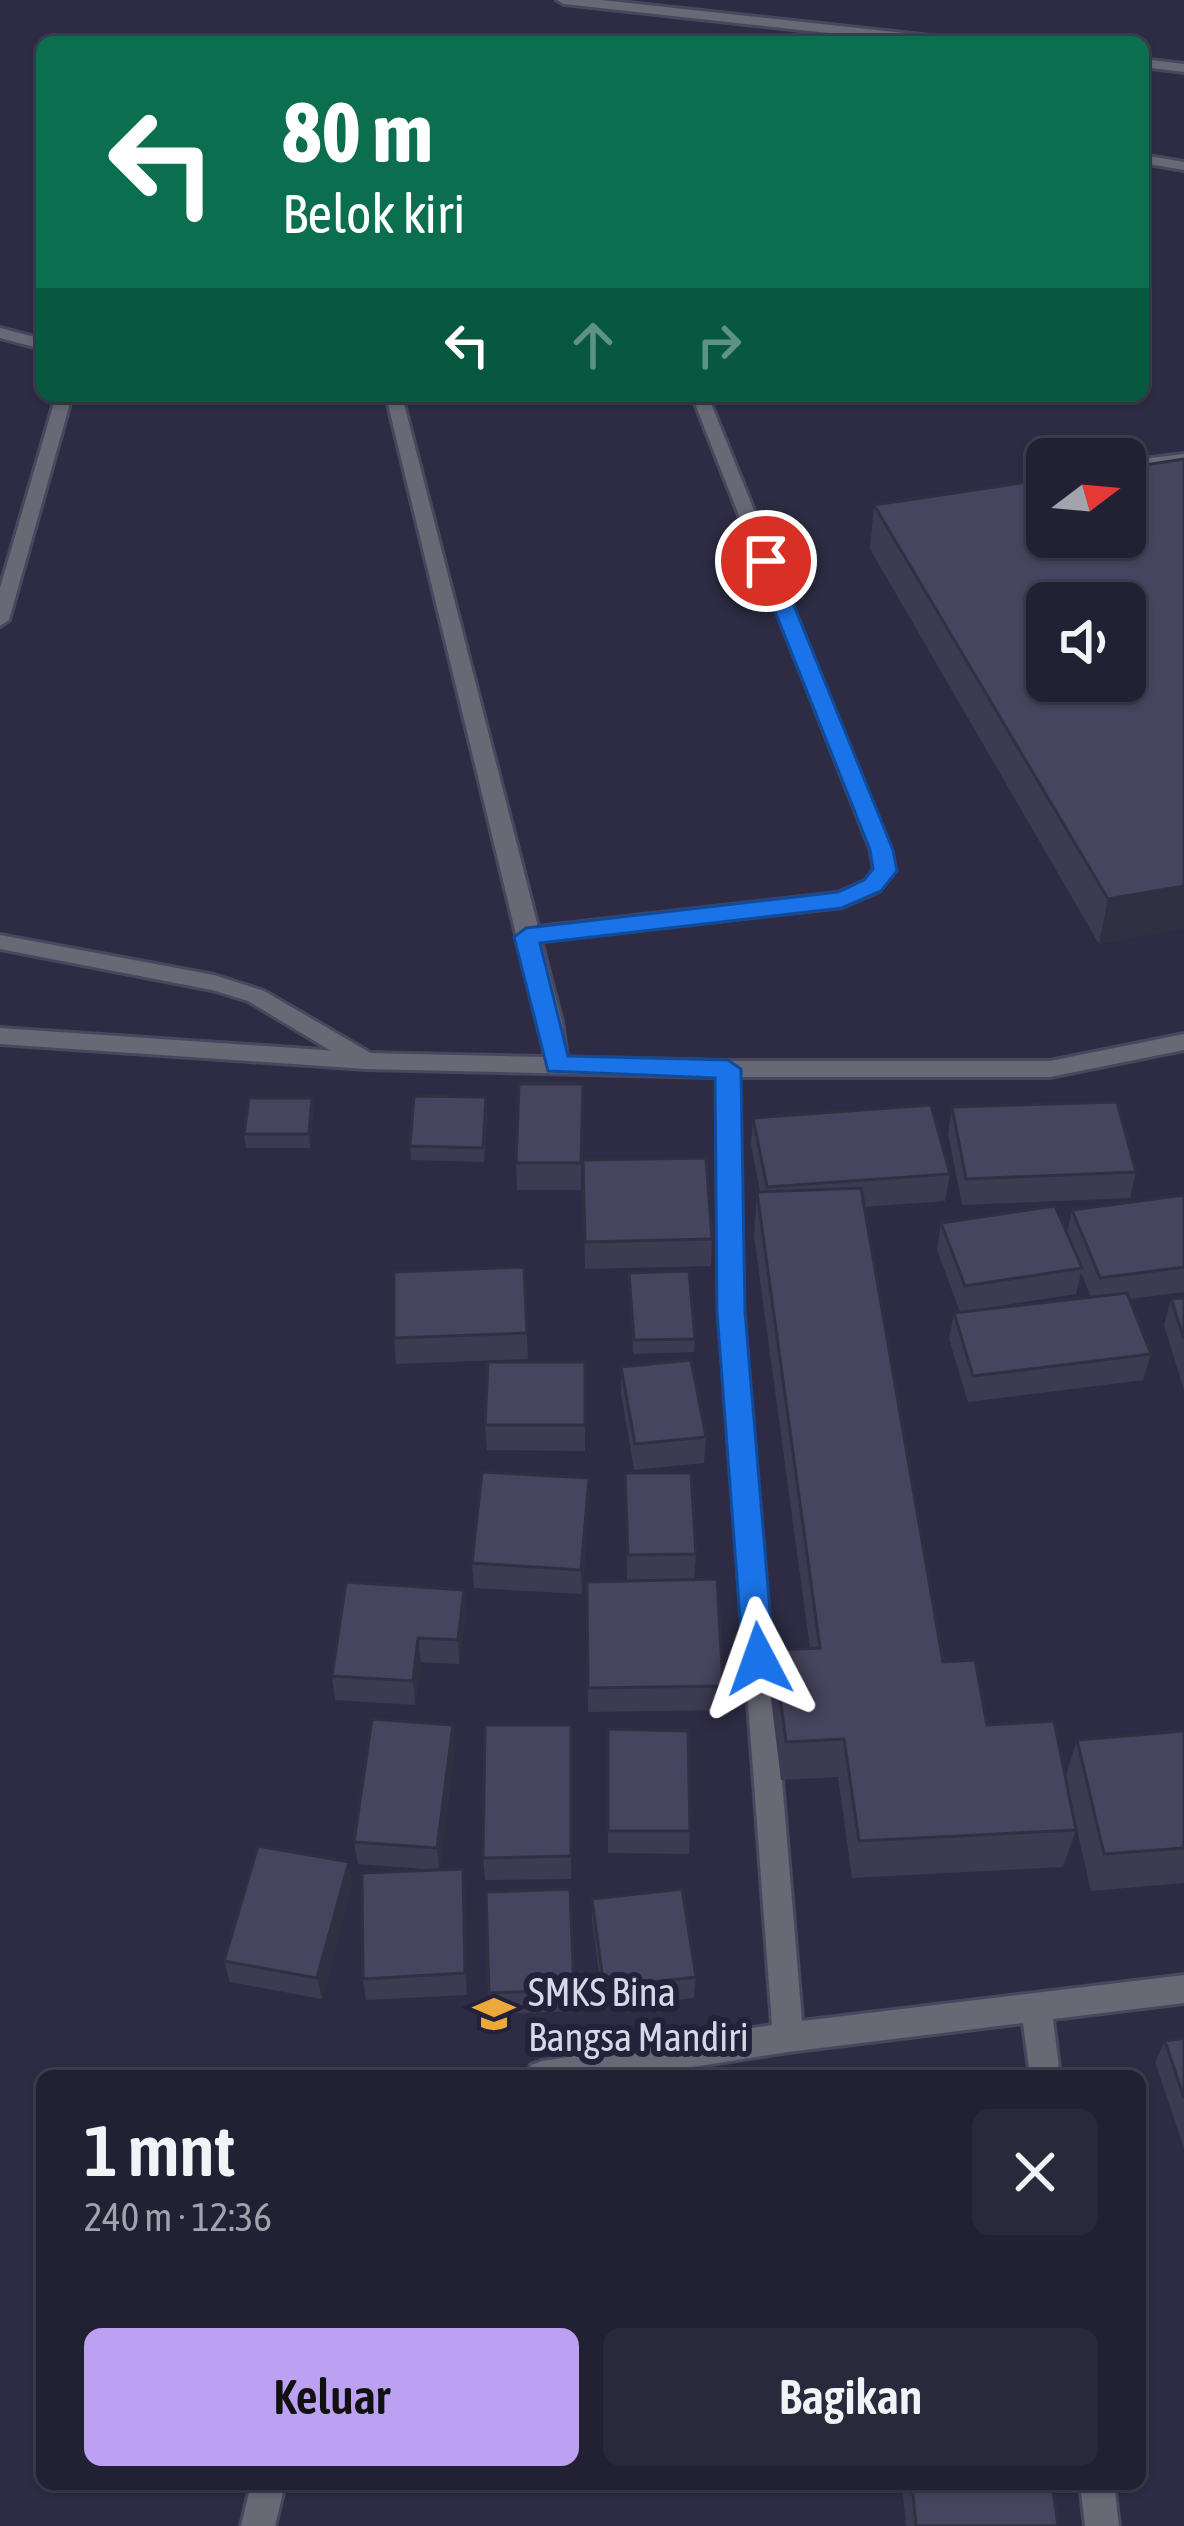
<!DOCTYPE html>
<html lang="id">
<meta charset="utf-8">
<style>
:root{--surface:#222133;--page:#2a293b;--text:#f1f3f6;--muted:#a2a3ac;--line:#3f3e4e;--accent:#bca0f2}
body{margin:0;font-family:"Asap Condensed",sans-serif;background:var(--page);color:var(--text);height:100vh;display:flex;flex-direction:column;font-size:45px;white-space:nowrap}
*{box-sizing:border-box;margin:0}
p{font-size:39px;color:var(--muted)}
.icon{flex:none;width:66px;height:66px;fill:none;stroke:currentColor;stroke-width:2;stroke-linecap:round;stroke-linejoin:round}
.map{position:relative;flex:1;overflow:hidden}
.drawer{position:absolute;left:36px;top:2070px;width:1110px;height:420px;display:flex;flex-direction:column;background:var(--surface);border-radius:18px;box-shadow:0 3px 9px #0004,0 0 0 3px var(--line)}
.drawer>*{flex:none}
.banner{position:absolute;left:36px;top:36px;width:1113px;height:366px;border-radius:18px;box-shadow:0 3px 9px #0004,0 0 0 3px var(--line);background:#0b6e4f;color:#fff;overflow:hidden}
.needle{width:78px;rotate:74deg}
.fabs{position:absolute;left:1026px;top:438px;display:grid;gap:24px}
.fabs a{display:grid;place-items:center;width:120px;height:120px;border-radius:18px;background:var(--surface);box-shadow:0 3px 9px #0004,0 0 0 3px var(--line);font-size:60px}
.pin{position:absolute;display:grid;place-items:center;width:102px;height:102px;color:#fff;margin:-51px;border:6px solid #fff;border-radius:50%;box-shadow:0 3px 12px #0007}
.me{position:absolute;width:132px;margin:-66px;rotate:356deg;stroke-linejoin:round;filter:drop-shadow(0 0 9px #0008)}
.turn{display:flex;align-items:center;gap:42px;height:252px;padding:0 48px;font-size:54px}
.turn .icon{width:156px;height:156px;stroke-width:2.5}
.turn b{display:block;font-size:84px;line-height:102px}
.lanes{display:flex;align-items:center;height:114px;padding:0 48px;background:#0003;justify-content:center;gap:60px;direction:ltr}
.lanes .off{opacity:.35}
.round{display:grid;place-items:center;flex:none;width:126px;height:126px;border-radius:18px;background:var(--page)}
.summary{display:flex;align-items:center;justify-content:space-between;height:204px;padding:0 48px}
h1{font-size:72px;font-weight:600;line-height:90px}
.primary-button{display:flex;gap:24px;margin-top:auto;padding:24px 48px}
.primary-button a{flex:1;height:138px;border-radius:18px;background:var(--accent);color:#111;font-size:48px;font-weight:600;line-height:138px;text-align:center}
.primary-button a+a{background:var(--page);color:var(--text)}
.map>svg:first-child{display:block}
</style>
<div class="map">
<svg width="1184" height="2526" viewBox="0 0 1184 2526">
<rect width="100%" height="100%" fill="#2d2c44"/>
<g fill="none" stroke-linecap="round" stroke-linejoin="round">
<g stroke="#48475e" stroke-width="6">
<path id="lane" d="M557,0H601L949,38L956,42H911L564,4Z
M1143,59L1184,64V72L1143,67Z
M1143,155L1184,162V170L1143,163Z
M0,328L42,339V349L0,338Z
M56,396H72L9,620L0,626V588Z
M386,396H402L538,927L838,893L865,881L874,870L871,851L692,396H708L891,851L895,871L879,891L842,907L541,941L562,1022L568,1065L565,1071H549Z
M1184,454V464L1125,471V461Z
M0,935L214,975L264,991L374,1055L377,1061L366,1069L358,1067L248,1001L212,990L0,949Z"/>
</g>
<g stroke="#48475e" stroke-width="6">
<path id="street" d="M0,1028L366,1053L728,1061H1050L1184,1034V1050L1050,1077H739L743,1312L802,2021L1184,1975V2003L1053,2019L1060,2076H1030L1023,2023L788,2052L636,2076H527L531,2065L542,2061L772,2025L719,1312L717,1077L366,1069L0,1044Z
M251,2484H285L275,2526H241Z
M1080,2484H1114L1119,2526H1085Z"/>
</g>
<use href="#lane" fill="#696976" fill-rule="evenodd"/>
<use href="#street" fill="#696976" fill-rule="evenodd"/>
</g>
<path fill="#3c3b52" d="M874,505L1184,928L1099,944L870,549Z
M583,1084L581,1190H517L516,1163Z
M312,1098L313,1112L310,1148H246L244,1134Z
M952,1107L1136,1172L1130,1198L962,1205L948,1134Z
M487,1112L484,1162L411,1160L410,1146Z
M753,1118L950,1174L945,1201L864,1207L943,1662L987,1725L1065,1778L1077,1740L1184,1731V1883L1091,1891L1068,1791L1076,1830L1063,1867L852,1878L838,1777L781,1780L770,1690L774,1650L810,1648L754,1236L757,1192H760L751,1144Z
M583,1160L712,1239L711,1266L585,1269Z
M1184,1195V1292L1130,1299L1151,1354L1143,1380L968,1402L949,1339L954,1313L1091,1297L1081,1273L1076,1294L960,1312L937,1250L941,1223L1067,1233L1072,1210Z
M524,1267L528,1359L396,1364L394,1338Z
M629,1273L695,1339L694,1352L633,1354Z
M1184,1298V1390L1164,1325L1171,1299Z
M585,1362V1451L487,1450L485,1425Z
M621,1367L706,1437L704,1463L634,1470L621,1393Z
M625,1473L696,1554L694,1579L627,1580Z
M589,1478V1503L582,1594L474,1588L472,1563Z
M587,1582L723,1686L722,1710L588,1712Z
M466,1614L459,1664L421,1662L415,1705L335,1700L332,1676Z
M571,1725V1879L485,1880L483,1858Z
M608,1729L690,1831L689,1854L608,1853Z
M455,1748L439,1870L463,1869L467,1995L366,2000L363,1979L438,1870L358,1864L354,1842Z
M352,1885L322,1999L230,1982L224,1961Z
M570,1889L575,2011L491,2014L489,1993Z
M592,1899L696,1977L694,1998L604,2009L592,1921Z
M1184,2038V2148L1155,2062L1165,2041Z
M902,2484H1052L1058,2526H906Z"/>
<path fill="#313042" d="M1184,886V928L1099,944L1108,899Z
M312,1098L313,1112L310,1148L309,1134Z
M589,1478V1503L582,1594L581,1570Z
M464,1590L466,1614L459,1664L458,1640Z
M418,1638L421,1662L415,1705L413,1681Z
M453,1725L455,1748L439,1870L437,1848Z
M349,1862L352,1885L322,1999L317,1978Z
M463,1869L465,1891L467,1995L465,1973Z"/>
<path fill="#46455f" stroke="#313042" stroke-width="3" fill-rule="evenodd" d="M1184,459V886L1108,899L874,505L1047,479V537H1125V468ZM1047,603H1125V681H1047Z
M519,1084H583L581,1163H516Z
M414,1096L486,1097L483,1148L410,1146Z
M249,1098H312L309,1134H244Z
M1117,1102L1136,1172L966,1179L952,1107Z
M931,1105L950,1174L767,1187L753,1118Z
M706,1158L712,1239L585,1242L583,1160Z
M861,1188L943,1662L975,1660L987,1725L1054,1721L1076,1830L859,1841L844,1739L786,1742L774,1650L820,1648L757,1192Z
M1184,1195V1267L1100,1278L1072,1210Z
M1055,1206L1082,1268L965,1286L941,1223Z
M524,1267L527,1333L394,1338V1272Z
M689,1271L695,1339L634,1340L629,1273Z
M1127,1293L1151,1354L973,1376L954,1313Z
M1184,1298V1339L1171,1299Z
M691,1360L706,1437L635,1444L621,1367Z
M488,1362H585V1425H485Z
M482,1472L589,1478L581,1570L472,1563Z
M625,1473H691L696,1554L628,1555Z
M717,1579L723,1686L588,1688L587,1582Z
M346,1582L464,1590L458,1640L418,1638L413,1681L332,1676Z
M372,1719L453,1725L437,1848L354,1842Z
M485,1725H571V1856L483,1858Z
M608,1729L688,1731L690,1831H608Z
M1184,1731V1848L1104,1854L1077,1740Z
M258,1846L349,1862L317,1978L224,1961Z
M463,1869L465,1973L363,1979L362,1873Z
M570,1889L574,1990L489,1993L486,1892Z
M682,1889L696,1977L604,1988L592,1899Z
M1184,2038V2098L1165,2041Z
M912,2484H1052L1058,2526H916Z"/>
<path fill="#1a73e8" stroke="#114b97" stroke-width="3" d="M766,555L776,561L893,850L897,871L881,891L842,908L540,943L568,1056L728,1060L741,1069L745,1312L774,1659L770,1668L759,1672L748,1668L743,1659L717,1312L715,1078L548,1071L514,937L526,928L838,892L864,880L873,869L870,850L755,561Z"/>
<defs>
<g id="school-bare" transform="scale(3.24)"><path d="M0-5L7-2L0 1L-7-2ZM-4 1L0 2.5L4 1V4Q0 6-4 4Z" fill="#eda83b" stroke="#23223a" stroke-width="2.5" paint-order="stroke"/></g>
</defs>
<g fill-rule="evenodd">
<use href="#school-bare" x="494" y="2014"/>
</g>
<g text-anchor="middle" stroke-width="12" stroke-linejoin="round" paint-order="stroke">
<g font-size="39" fill="#d7d7e7" stroke="#23223a" text-anchor="start">
<text x="528" y="2006">SMKS Bina<tspan x="528" dy="45">Bangsa Mandiri</tspan></text>
</g>
</g>
</svg>
<div class="fabs">
<a><svg class="needle" viewBox="-14 -14 28 28"><path d="M0-13l5 13h-10z" fill="#e53935"/><path d="M0 13l5-13h-10z" fill="#a2a3ac"/></svg></a>
<a><svg class="icon" aria-label="sound" viewBox="0 0 24 24"><path d="M4 9h4l5-4v14l-5-4H4zM17 9q2 3 0 6"/></svg></a>
</div>
<div class="pin" style="left:766px;top:561px;background:#d93025"><svg class="icon" aria-label="arrive" viewBox="0 0 24 24"><path d="M6 21V4h12l-3 4 3 4H6"/></svg></div>
<svg class="me" style="left:759px;top:1659px" viewBox="-20 -20 40 40"><path d="M0-17L14 15 0 8-14 15z" fill="#1a73e8" stroke="#fff" stroke-width="4"/></svg>
<div class="banner">
<div class="turn"><svg class="icon" aria-label="left" viewBox="0 0 24 24"><path d="M17 20v-9H6M10 6l-5 5 5 5"/></svg><div><b>80 m</b>Belok kiri</div></div>
<div class="lanes"><svg class="icon" aria-label="left" viewBox="0 0 24 24"><path d="M17 20v-9H6M10 6l-5 5 5 5"/></svg><svg class="icon off" aria-label="ahead" viewBox="0 0 24 24"><path d="M12 20V5M6 11l6-6 6 6"/></svg><svg class="icon off" aria-label="right" viewBox="0 0 24 24"><path d="M7 20v-9h11M14 6l5 5-5 5"/></svg></div>
</div>
<section class="drawer">
<div class="summary"><div><h1>1 mnt</h1><p>240 m · 12:36</p></div><a class="round"><svg class="icon" aria-label="close" viewBox="0 0 24 24"><path d="M6 6l12 12M18 6L6 18"/></svg></a></div>
<div class="primary-button"><a>Keluar</a><a>Bagikan</a></div>
</section>
</div>
